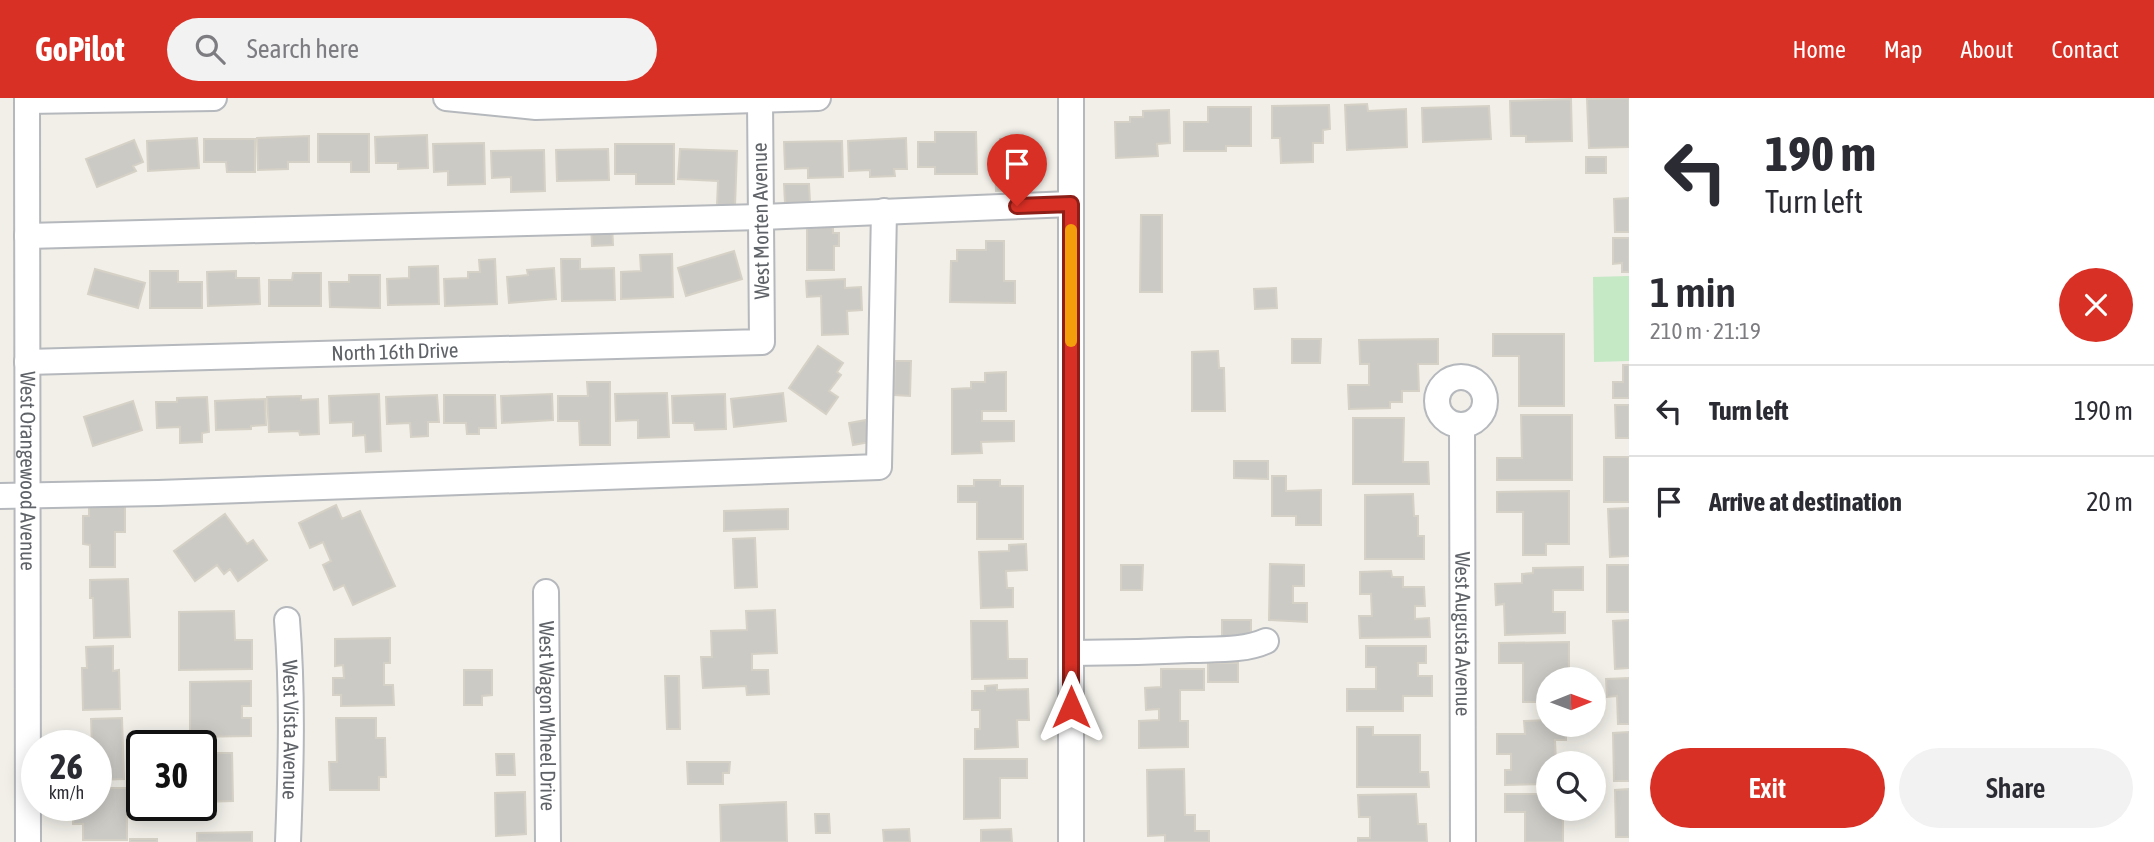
<!DOCTYPE html>
<meta charset="utf-8">
<style>
:root{--surface:#fff;--page:#f2f2f3;--text:#2b2b33;--muted:#7c7c81;--line:#e1e1e2;--accent:#d93025}
body{margin:0;font-family:"Asap Condensed",sans-serif;background:var(--page);color:var(--text);height:100vh;display:flex;flex-direction:column;font-size:26px;white-space:nowrap}
*{box-sizing:border-box;margin:0}
p{font-size:23px;color:var(--muted)}
.icon{flex:none;width:38px;height:38px;fill:none;stroke:currentColor;stroke-width:2;stroke-linecap:round;stroke-linejoin:round}
.map{position:relative;flex:1;overflow:hidden}
.side{display:flex;flex-direction:column;background:var(--surface);width:525px}
.side>*{flex:none}
.banner{background:#fff;color:var(--text);overflow:hidden}
.needle{width:46px;rotate:89deg}
.fabs{position:absolute;left:1536px;top:569px;display:grid;gap:14px}
.fabs a{display:grid;place-items:center;width:70px;height:70px;border-radius:50%;background:var(--surface);box-shadow:0 4px 18px #0003;font-size:35px}
.speed{position:absolute;left:21px;top:632px;display:flex;gap:14px;font-size:35px;font-weight:700;text-align:center}
.speed>*{display:grid;place-content:center;width:91px;height:91px;border-radius:50%;background:var(--surface);box-shadow:0 4px 18px #0003;line-height:1}
.speed small{font-size:18px;font-weight:400}
.speed .limit{border:4px solid #111;border-radius:10px;background:#fff;color:#111}
.pin{position:absolute;display:grid;place-items:center;width:60px;height:60px;color:#fff;margin:-72px -30px;border-radius:50% 50% 50% 0;rotate:-45deg;box-shadow:0 0 7px #0007}
.pin .icon{rotate:45deg}
.me{position:absolute;width:77px;margin:-38px;rotate:0deg;stroke-linejoin:round;filter:drop-shadow(0 0 5px #0008)}
.turn{display:flex;align-items:center;gap:24px;height:147px;padding:0 21px;font-size:32px}
.turn .icon{width:91px;height:91px;stroke-width:2.5}
.turn b{display:block;font-size:49px;line-height:60px}
.round{display:grid;place-items:center;flex:none;width:74px;height:74px;border-radius:37px;background:var(--page)}
.summary{display:flex;align-items:center;justify-content:space-between;height:119px;padding:0 21px}
h1{font-size:42px;font-weight:600;line-height:52px}
.action{display:flex;gap:14px;margin-top:auto;padding:14px 21px}
.action a{flex:1;height:80px;border-radius:42px;background:var(--accent);color:#fff;font-size:28px;font-weight:600;line-height:80px;text-align:center}
.action a+a{background:var(--page);color:var(--text)}
ul{padding:0;list-style:none}
li{display:flex;align-items:center;gap:21px;height:91px;padding:0 21px;border-top:2px solid var(--line)}
li div{flex:1}
li b{display:block;font-size:26px}
li em{font-style:normal}
header{display:flex;align-items:center;gap:42px;box-sizing:border-box;height:98px;padding:0 35px;background:var(--accent);color:#fff}
header strong{font-size:33px}
nav{display:flex;gap:38px;margin-inline-start:auto;font-size:24px}
.search{width:490px;height:63px;background:var(--page);display:flex;align-items:center;gap:18px;box-sizing:border-box;padding:0 24px;border-radius:38px;color:var(--muted);font-size:26px}
main{display:flex;flex:1;min-height:0}
.map>svg:first-child{display:block}
</style>
<header>
<strong>GoPilot</strong>
<div class="search"><svg class="icon" aria-label="search" viewBox="0 0 24 24"><circle cx="10" cy="10" r="6"/><path d="M15 15l6 6"/></svg>Search here</div>
<nav><a>Home</a><a>Map</a><a>About</a><a>Contact</a></nav>
</header>
<main>
<div class="map">
<svg width="1629" height="744" viewBox="0 0 1629 744">
<rect width="100%" height="100%" fill="#f1efe8"/>
<path fill="#c5e8c5" d="M1629,178V263L1594,264L1593,179Z"/>
<path fill="#cccac5" stroke="#d6d1c6" stroke-width="2" d="M1629,0V49L1589,50L1587,1Z
M1571,1L1572,43L1526,44V38H1511L1510,3Z
M1367,6L1368,13L1406,11L1407,49L1347,52L1345,7Z
M1329,7L1330,31L1323,32V45H1313V64L1281,65L1280,40H1272V8Z
M1489,8L1491,41L1423,44L1422,10Z
M1208,9H1251V48H1226V53H1184V24H1208Z
M1169,12L1170,45L1157,46L1158,58L1116,60L1115,24H1130V19H1143V13Z
M935,34H976L977,76H935V69H918V44H935Z
M318,36H369V74H351V64H318Z
M427,37L428,70L398,71V65H376L375,39Z
M309,38V64H288V71L258,72L257,40Z
M197,40L199,70L148,73L147,43Z
M906,40L907,71H894L895,78L870,79V72L849,73L848,43Z
M1026,40L1028,92L996,93L995,64L1000,63V41Z
M204,41H255V74H227L226,64H204Z
M134,42L143,64L133,68L136,73L97,89L86,61Z
M842,43L843,79L808,80V70L785,71L784,44Z
M484,45L485,86L448,87V73L434,74L433,46Z
M615,46H674V86H636V76H615Z
M608,51L609,82L557,83L556,52Z
M680,51L737,53L735,108L717,107L718,83L678,81Z
M544,52L545,93L511,94V79L492,80L491,53Z
M1586,59H1606V75H1586Z
M784,86H809L810,104L785,105Z
M1629,100V134H1615L1614,101Z
M1141,117H1162V194H1140Z
M807,120L833,121V135H839V148H834V172H807Z
M612,125L613,147L592,148L591,126Z
M1613,140H1629V174H1622V165L1613,166Z
M986,143H1004V183H1015V205L950,204L951,163H957V152H986Z
M734,153L742,181L686,198L678,170Z
M672,156L673,199L621,201V174L641,173L640,157Z
M495,161L497,206L445,208L444,181L468,180V174H480L479,162Z
M561,161H580V171L614,170L615,202L562,203Z
M438,168L439,206L388,207L387,181L409,180V169Z
M554,170L556,201L509,205L507,179L528,177L527,172Z
M95,171L145,185L138,210L88,196Z
M150,173H178V184H202V210H150Z
M236,173V180H259L260,206L208,208L207,174Z
M293,175H321V208H269V182H292Z
M349,177H380V210L330,209L329,184H349Z
M845,181V190L861,189L862,212L847,213L848,236L822,237L821,198L807,199L806,183Z
M1276,190L1277,210L1255,211L1254,191Z
M1493,236H1564V308H1519V258H1493Z
M1292,241H1321L1320,265H1292Z
M1438,241V266H1418L1419,293H1402V304H1390V310L1349,311L1348,287H1369V266H1360L1359,242Z
M818,248L843,265L837,274L841,277L829,293L838,299L826,316L789,290Z
M1218,253L1219,270H1224L1225,313H1192V254Z
M895,263H911L910,298L894,297Z
M1623,267H1629V300H1613V284H1623Z
M1006,274V313H982V323H1014V343L981,344L982,355L952,356V291L971,290V284H985V275Z
M587,284H610V347H580L579,323H558V298H588Z
M667,295L669,339L638,340V322L616,323L615,296Z
M783,295L786,323L734,329L731,301Z
M379,296L381,353L366,354L365,337L353,338V324L330,325L329,298Z
M552,296L553,322L502,325L501,298Z
M725,296L726,331L695,332L694,325H673L672,298Z
M437,297L439,324H428V338L411,339L410,325L387,326L386,299Z
M444,297H495L496,330H479V336H467L466,325H444Z
M301,298V302L318,301L319,336L300,337L299,333L269,334L267,299Z
M207,299L209,334L202,335V344L180,345V329L157,330L156,304H177V300Z
M265,301L266,327L251,328V331L216,332L215,303Z
M133,303L142,332L93,348L84,319Z
M1615,307H1629V340H1616Z
M1521,317H1572V382H1497V360H1522Z
M1353,320H1404L1403,364H1428L1429,386H1353Z
M866,322L870,344L853,347L849,325Z
M1604,359H1629V404H1604Z
M1234,363H1268V381L1234,380Z
M1272,378H1286V393L1321,392V427H1296V418H1272Z
M974,382H1000V388H1023V441H977V404H958V388H974Z
M1569,393V446H1546V457H1523V414H1497V394Z
M1413,396L1414,418H1418V438H1424V461H1365V397Z
M89,400H125V434H115V469H90V447L83,446V418H89Z
M336,407L342,421L360,413L395,488L353,507L344,487L334,492L323,467L331,463L323,444L310,450L299,425Z
M1629,410V458L1610,459L1608,411Z
M788,411V431L724,433V413Z
M225,416L247,446L253,442L267,462L238,483L230,471L224,476L217,467L195,483L174,453Z
M755,440L757,489L735,490L733,441Z
M1026,446L1027,472L1006,473L1007,490H1013V509L981,510L979,454L1009,453V447Z
M1270,466L1304,467V488H1293V505H1307V524L1269,522Z
M1121,467H1143L1142,492H1121Z
M1607,467H1629V514H1607Z
M1583,469V492H1553V514H1565V535L1505,537L1504,506L1496,507L1495,486L1522,485V476L1533,475V470Z
M1391,473L1392,479H1403V489H1424L1425,508H1415V521L1429,520L1430,539L1360,540L1359,518H1372L1371,496H1360V474Z
M128,481L130,539L94,540L93,500H90V482Z
M775,512L777,555L752,556V572H768L769,596L747,597L746,588L703,590L701,559H712L711,533L747,532L746,513Z
M234,513L235,542H252V571L179,572V514Z
M1222,522H1251V540H1222Z
M1629,522V570L1615,571L1613,523Z
M971,523H1007L1008,561H1027V580L972,581Z
M390,540V565H384V587H393L394,607L341,608V597H333V580H344L343,567L335,568V541Z
M1569,544V581H1549V604H1523V565H1499V545Z
M113,548V573L119,572L120,611L83,612L82,570H87L86,549Z
M1366,548H1426V565H1418V578H1432V598H1403V613H1347V591H1376V569H1366Z
M1208,565H1238V584H1208Z
M1161,571H1204V592H1180V623H1188V649L1139,650V623L1159,622V611L1146,612L1145,590L1161,589Z
M464,572H492V597L482,598V607H464Z
M665,578H679L680,631H667Z
M1629,580V626H1618L1617,598L1607,599L1606,581Z
M251,583V608H242V620H251V638L190,639V584Z
M997,587V592L1028,591L1029,622H1017L1018,649L975,651V631H980V612H972V593H985V588Z
M122,620L124,681L96,682V648H92L91,621Z
M336,620H376V640H385L386,679H379V692H330L329,664H337Z
M1549,622V626H1566V642H1555L1556,664L1566,665H1549V686L1505,687V672H1511V656H1497V636H1525L1524,623Z
M1357,629H1373V637H1420V674H1428L1429,689H1357Z
M1629,634V683H1614L1613,635Z
M201,655H232L233,703L201,704Z
M496,656H514L515,677H497Z
M964,661H1027V680H1000V720L964,721Z
M687,664H730L729,675H723V686H688Z
M1184,671L1185,717H1195V733H1209V744H1165V737L1148,738L1147,672Z
M96,690H134V713H127V742H83V726H73V707H96Z
M1629,691V739H1616L1615,692Z
M525,694L526,736L496,738L495,695Z
M1416,696L1418,726H1426L1427,744H1358V740H1370V719H1359L1358,697Z
M1505,696H1549V710H1563V744H1525V714H1505Z
M786,704L787,744H721L720,707Z
M815,716H829L830,735H816Z
M909,731L910,744H884L883,732Z
M1011,731L1012,744H981V732Z
M252,734V744H197V735Z
M130,741H157V744H130Z"/>
<g fill="none" stroke-linecap="round" stroke-linejoin="round">
<g stroke="#b5b8bc" stroke-width="28">
<g id="minor">
<path id="s1" d="M27,0L28,744"/>
<path d="M446,0L536,9L818,0"/>
<path d="M27,3L214,0"/>
<path d="M27,138L761,119L1071,106"/>
<path id="s2" d="M27,264L762,244L760,2"/>
<circle cx="1461" cy="303" r="24"/>
<path id="s3" d="M1462,328L1463,744"/>
<path d="M0,398L158,395L879,369L884,113"/>
<path id="s4" d="M546,494L548,744"/>
<path id="s5" d="M287,522C293,596 291,670 288,744"/>
<path d="M1071,555C1111,555 1151,554 1191,552C1215,551 1244,553 1266,543"/>
<path d="M1071,744V0"/>
</g>
</g>
<use href="#minor" stroke="#fff" stroke-width="24"/>
</g>
<g fill="none" stroke-linecap="round" stroke-linejoin="round">
<g stroke="#8d1f18" stroke-width="18">
<path id="route" d="M1017,108L1071,106V609"/>
</g>
<use href="#route" stroke="#d93025" stroke-width="12"/>
<path stroke="#f59e0b" stroke-width="12" d="M1071,243V132"/>
</g>
<g text-anchor="middle" stroke-width="5" stroke-linejoin="round" paint-order="stroke">
<g font-size="21" fill="#5f6368" stroke="#fff">
<text transform="translate(761 123) rotate(-91)" y="7">West Morten Avenue</text>
<text dy="7" stroke="none"><textPath href="#s2" startOffset="368">North 16th Drive</textPath></text>
<text dy="7" stroke="none"><textPath href="#s1" startOffset="373">West Orangewood Avenue</textPath></text>
<text dy="7" stroke="none"><textPath href="#s3" startOffset="208">West Augusta Avenue</textPath></text>
<text dy="7" stroke="none"><textPath href="#s4" startOffset="124">West Wagon Wheel Drive</textPath></text>
<text dy="7" stroke="none"><textPath href="#s5" startOffset="110">West Vista Avenue</textPath></text>
</g>
</g>
</svg>
<div class="fabs">
<a><svg class="needle" viewBox="-14 -14 28 28"><path d="M0-13l5 13h-10z" fill="#e53935"/><path d="M0 13l5-13h-10z" fill="#7c7c81"/></svg></a>
<a><svg class="icon" aria-label="search" viewBox="0 0 24 24"><circle cx="10" cy="10" r="6"/><path d="M15 15l6 6"/></svg></a>
</div>
<div class="speed"><div>26<small>km/h</small></div><div class="limit">30</div></div>
<div class="pin" style="left:1017px;top:108px;background:#d93025"><svg class="icon" aria-label="arrive" viewBox="0 0 24 24"><path d="M6 21V4h12l-3 4 3 4H6"/></svg></div>
<svg class="me" style="left:1071px;top:609px" viewBox="-20 -20 40 40"><path d="M0-17L14 15 0 8-14 15z" fill="#d93025" stroke="#fff" stroke-width="4"/></svg>
</div>
<section class="side">
<div class="banner">
<div class="turn"><svg class="icon" aria-label="left" viewBox="0 0 24 24"><path d="M17 20v-9H6M10 6l-5 5 5 5"/></svg><div><b>190 m</b>Turn left</div></div>
</div>
<div class="summary"><div><h1>1 min</h1><p>210 m · 21:19</p></div><a class="round" style="background:#d93025;color:#fff"><svg class="icon" aria-label="close" viewBox="0 0 24 24"><path d="M6 6l12 12M18 6L6 18"/></svg></a></div>
<ul>
<li><svg class="icon" aria-label="left" viewBox="0 0 24 24"><path d="M17 20v-9H6M10 6l-5 5 5 5"/></svg><div><b>Turn left</b></div><em>190 m</em></li>
<li><svg class="icon" aria-label="arrive" viewBox="0 0 24 24"><path d="M6 21V4h12l-3 4 3 4H6"/></svg><div><b>Arrive at destination</b></div><em>20 m</em></li>
</ul>
<div class="action"><a>Exit</a><a>Share</a></div>
</section>
</main>
